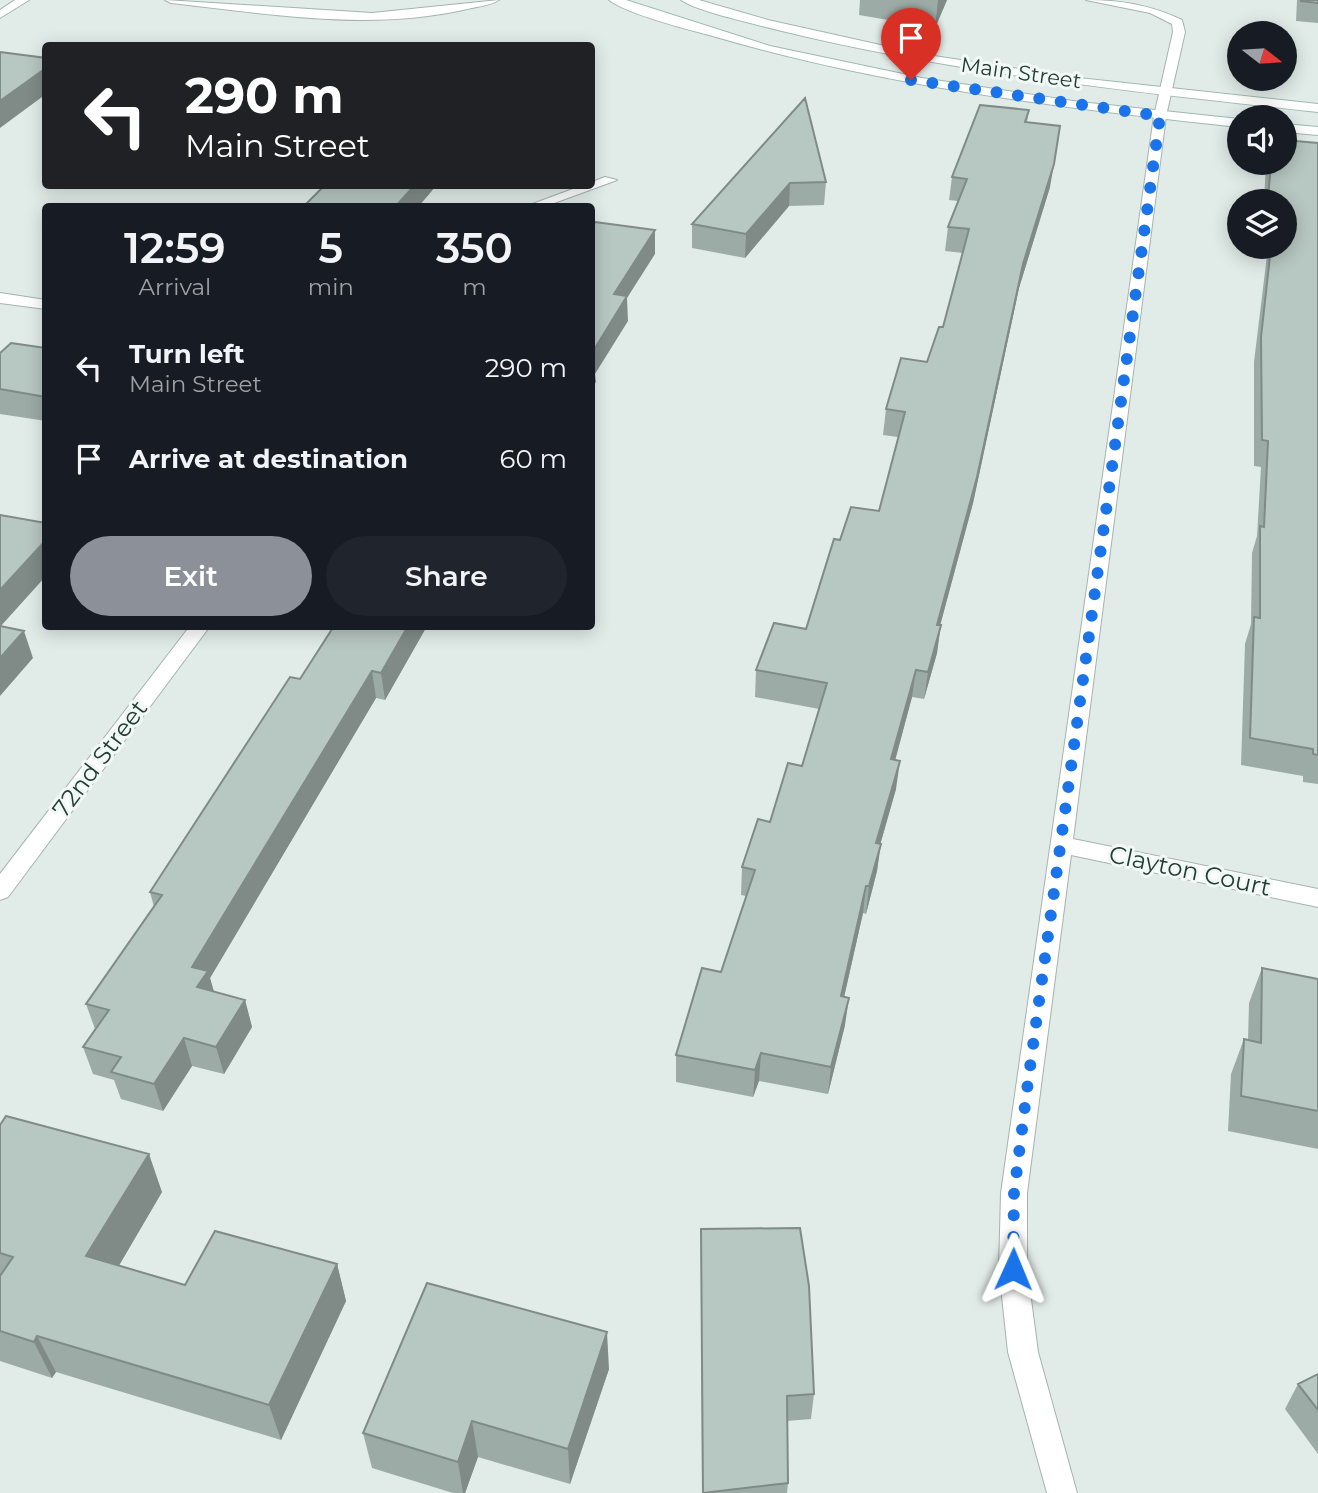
<!DOCTYPE html>
<style>
:root{--surface:#171b24;--page:#20242c;--text:#f1f3f6;--muted:#9ea1a6;--accent:#8c9099}
body{margin:0;font-family:Montserrat,sans-serif;background:var(--page);color:var(--text);height:100vh;display:flex;flex-direction:column;font-size:26px;white-space:nowrap}
*{box-sizing:border-box;margin:0}
p{font-size:23px;color:var(--muted)}
.icon{flex:none;width:38px;height:38px;fill:none;stroke:currentColor;stroke-width:2;stroke-linecap:round;stroke-linejoin:round}
.map{position:relative;flex:1;overflow:hidden}
.side{position:absolute;left:42px;top:203px;width:553px;height:427px;display:flex;flex-direction:column;background:var(--surface);border-radius:7px;box-shadow:0 4px 18px #0003}
.side>*{flex:none}
.guide{position:absolute;left:42px;top:42px;width:553px;height:147px;border-radius:7px;box-shadow:0 4px 18px #0003;background:#202124;color:#fff;overflow:hidden}
.needle{width:46px;rotate:107deg}
.buttons{position:absolute;left:1227px;top:21px;display:grid;gap:14px}
.buttons a{display:grid;place-items:center;width:70px;height:70px;border-radius:50%;background:var(--surface);box-shadow:0 4px 18px #0003;font-size:35px}
.pin{position:absolute;display:grid;place-items:center;width:60px;height:60px;color:#fff;margin:-72px -30px;border-radius:50% 50% 50% 0;rotate:-45deg;box-shadow:0 0 7px #0007}
.pin .icon{rotate:45deg}
.me{position:absolute;width:77px;margin:-38px;rotate:1deg;stroke-linejoin:round;filter:drop-shadow(0 0 5px #0008)}
.turn{display:flex;align-items:center;gap:24px;height:147px;padding:0 28px;font-size:32px}
.turn .icon{width:91px;height:91px;stroke-width:2.5}
.turn b{display:block;font-size:49px;line-height:60px}
.eta{display:flex;justify-content:space-evenly;align-items:center;height:119px;text-align:center}
.eta b{font-size:42px;font-weight:600;line-height:49px}
.action{display:flex;gap:14px;margin-top:auto;padding:14px 28px}
.action a{flex:1;height:80px;border-radius:42px;background:var(--accent);color:#fff;font-size:28px;font-weight:600;line-height:80px;text-align:center}
.action a+a{background:var(--page);color:var(--text)}
ul{padding:0;list-style:none}
li{display:flex;align-items:center;gap:21px;height:91px;padding:0 28px}
li div{flex:1}
li b{display:block;font-size:26px}
li em{font-style:normal}
.map>svg:first-child{display:block}
</style>
<div class="map">
<svg width="1318" height="1493" viewBox="0 0 1318 1493">
<rect width="100%" height="100%" fill="#e1ece8"/>
<g fill="none" stroke-linecap="round" stroke-linejoin="round">
<g stroke="#a4b4af" stroke-width="2">
<path id="street" d="M15,0H29L0,18V10Z
M165,0L372,13L499,0C490,6 474,7 463,10C368,31 267,14 171,3Z
M1086,0C1121,0 1151,5 1182,20L1185,32L1166,116L1073,839L1318,889V907L1071,855L1027,1193V1269L1038,1352L1077,1493H1047L1008,1352L999,1269L1001,1193L1154,116L1173,32L1172,24L1150,13Z
M605,177L617,180L546,206H527L581,186H592V182Z
M0,293L46,300V309L0,303Z
M190,626H210L8,897L0,900V874Z"/>
</g>
<g stroke="#a0b8b0" stroke-width="2">
<path id="secondary" d="M609,0H626L770,46L922,78L1080,102L1239,119V127C1060,108 883,86 709,35C686,29 627,14 609,0Z
M681,0H699L768,20L921,54L1079,78L1318,104V112C1138,92 959,74 782,31C760,25 698,12 681,0Z
M1284,124L1318,127V135L1284,132Z"/>
</g>
<use href="#street" fill="#fff" fill-rule="evenodd"/>
<use href="#secondary" fill="#fff" fill-rule="evenodd"/>
</g>
<path fill="#9daba6" d="M860,0H947L935,28L859,15Z
M1297,0H1318V23L1296,21Z
M805,98L826,182L824,205L789,206L745,258L692,248V224Z
M1029,110L1027,122L1050,187L1019,288L973,503L940,625L937,653L924,699L912,697L895,760L896,789L880,844L877,871L866,914L863,913L844,997L845,1025L828,1094L759,1081L753,1097L676,1082V1055L721,972L746,896L741,895L742,867L770,822L802,766L819,709L755,697L756,670L806,629L840,540L879,511L898,437L883,435L886,409L927,362L943,327L963,253L945,251L948,227L958,201L949,200L952,177Z
M1318,143V784L1303,782V776L1241,765L1245,644L1251,624L1252,553L1257,536L1261,467L1254,466V362L1268,247H1284V201H1264L1266,163H1284Z
M46,348V421L0,414V353Z
M334,626H427L385,700L376,698L210,978L214,992L245,1000L252,1027L224,1074L192,1066L163,1111L121,1099L114,1080L93,1074L83,1047L95,1029L86,1004L154,907L150,892L300,679Z
M1262,968L1318,979V1149L1228,1131L1231,1074L1244,1039L1248,1040L1249,1003Z
M0,1125L162,1192L119,1265L185,1285L337,1264L346,1301L281,1440L56,1372L52,1378L0,1361Z
M701,1229L814,1394L811,1419L787,1421L788,1483L787,1493H702Z
M609,1369L570,1484L478,1457L465,1493H453L372,1468L363,1433Z
M1318,1374V1454L1285,1409L1298,1384Z"/>
<path fill="#808b87" d="M938,0H947L935,28Z
M46,68V94L0,128V101Z
M1054,164L1050,187L1019,288L973,503L933,652L937,625L1023,264Z
M790,183L789,206L745,258L746,234Z
M414,186H436L419,206H396Z
M655,230V254L627,298L628,321L595,374L596,382L592,388V353L614,294Z
M46,540V576L0,627V590Z
M941,625L937,653L924,699L928,672Z
M408,626H427L385,700L381,673Z
M24,631L33,658L0,696V658Z
M916,670L912,697L888,787L891,759Z
M372,671L376,698L210,978L216,999L205,1015L192,967Z
M900,761L896,789L873,870L876,843Z
M881,844L877,871L866,914L869,886Z
M866,886L863,913L838,1024L841,996Z
M849,998L845,1025L828,1094L831,1067Z
M245,1000L252,1027L224,1074L216,1047Z
M184,1038L192,1066L163,1111L154,1084Z
M761,1053L759,1081L753,1097L755,1070Z
M149,1154L162,1192L103,1293L86,1256Z
M337,1264L346,1301L281,1440L269,1405Z
M607,1332L609,1369L570,1484L568,1449Z
M37,1336L56,1372L52,1378L34,1342Z
M472,1421L478,1457L465,1493H463L458,1462Z"/>
<path fill="#b7c7c1" stroke="#808b87" stroke-width="2" d="M1301,0H1318V3L1301,1Z
M0,52L46,58V68L0,101Z
M805,98L826,182L790,183L746,234L692,224Z
M980,105L1029,110L1025,122L1060,126L1054,164L1023,264L977,477L937,625H941L928,672L916,670L891,759L900,761L876,843L881,844L869,886H866L841,996L849,998L831,1067L761,1053L755,1070L676,1055L702,968L721,972L755,870L742,867L758,819L770,822L788,763L802,766L827,683L756,670L774,623L806,629L834,539L840,540L851,507L879,511L905,412L886,409L901,358L927,362L939,327H943L969,229L948,227L967,179L952,177Z
M1284,140L1318,143V755L1313,754V749L1250,738L1254,617L1260,618V526L1264,527L1268,441L1262,440L1261,337L1271,247H1284V201H1277V200L1268,199L1271,163H1284Z
M324,186H414L396,206H304Z
M595,222L655,230L614,294L627,296L592,353V227Z
M11,343L46,348V397L0,389V353Z
M0,515L46,523V540L0,590Z
M0,626L24,631L0,658Z
M334,626H408L381,673L372,671L192,967L208,971L197,987L245,1000L216,1047L184,1038L154,1084L111,1072L121,1057L83,1047L109,1010L86,1004L162,895L150,892L290,677L300,679Z
M1262,968L1318,979V1111L1241,1096L1244,1039L1261,1043Z
M6,1116L149,1154L86,1256L185,1285L215,1231L337,1264L269,1405L37,1336L34,1342L0,1331V1276L13,1257L0,1253V1125Z
M800,1228L809,1286L814,1394L787,1396L788,1483L703,1493L701,1229Z
M427,1283L607,1332L568,1449L472,1421L458,1462L363,1433Z
M1318,1374V1410L1298,1384Z"/>
<g fill="none" stroke-linecap="round" stroke-linejoin="round">
<path stroke="#1a73e8" stroke-width="12" stroke-dasharray="0 21.6" d="M911,80L1160,116L1028,1082L1014,1193L1013,1269"/>
</g>
<g text-anchor="middle" stroke-width="6" stroke-linejoin="round" paint-order="stroke">
<g font-size="21" fill="#223d36" stroke="#f2f8f5">
<text transform="translate(1021 73) rotate(8)" y="7">Main Street</text>
</g>
<g font-size="24" fill="#223d36" stroke="#f2f8f5">
<text transform="translate(100 759) rotate(-53)" y="8">72nd Street</text>
<text transform="translate(1190 871) rotate(12)" y="8">Clayton Court</text>
</g>
</g>
</svg>
<div class="buttons">
<a><svg class="needle" viewBox="-14 -14 28 28"><path d="M0-13l5 13h-10z" fill="#e53935"/><path d="M0 13l5-13h-10z" fill="#9ea1a6"/></svg></a>
<a><svg class="icon" aria-label="sound" viewBox="0 0 24 24"><path d="M4 9h4l5-4v14l-5-4H4zM17 9q2 3 0 6"/></svg></a>
<a><svg class="icon" aria-label="layers" viewBox="0 0 24 24"><path d="M12 4l9 5-9 5-9-5zM3 14l9 5 9-5"/></svg></a>
</div>
<div class="pin" style="left:911px;top:80px;background:#d93025"><svg class="icon" aria-label="arrive" viewBox="0 0 24 24"><path d="M6 21V4h12l-3 4 3 4H6"/></svg></div>
<svg class="me" style="left:1013px;top:1269px" viewBox="-20 -20 40 40"><path d="M0-17L14 15 0 8-14 15z" fill="#1a73e8" stroke="#fff" stroke-width="4"/></svg>
<div class="guide">
<div class="turn"><svg class="icon" aria-label="left" viewBox="0 0 24 24"><path d="M17 20v-9H6M10 6l-5 5 5 5"/></svg><div><b>290 m</b>Main Street</div></div>
</div>
<section class="side">
<div class="eta">
<div><b>12:59</b><p>Arrival</p></div>
<div><b>5</b><p>min</p></div>
<div><b>350</b><p>m</p></div>
</div>
<ul>
<li><svg class="icon" aria-label="left" viewBox="0 0 24 24"><path d="M17 20v-9H6M10 6l-5 5 5 5"/></svg><div><b>Turn left</b><p>Main Street</p></div><em>290 m</em></li>
<li><svg class="icon" aria-label="arrive" viewBox="0 0 24 24"><path d="M6 21V4h12l-3 4 3 4H6"/></svg><div><b>Arrive at destination</b></div><em>60 m</em></li>
</ul>
<div class="action"><a>Exit</a><a>Share</a></div>
</section>
</div>
